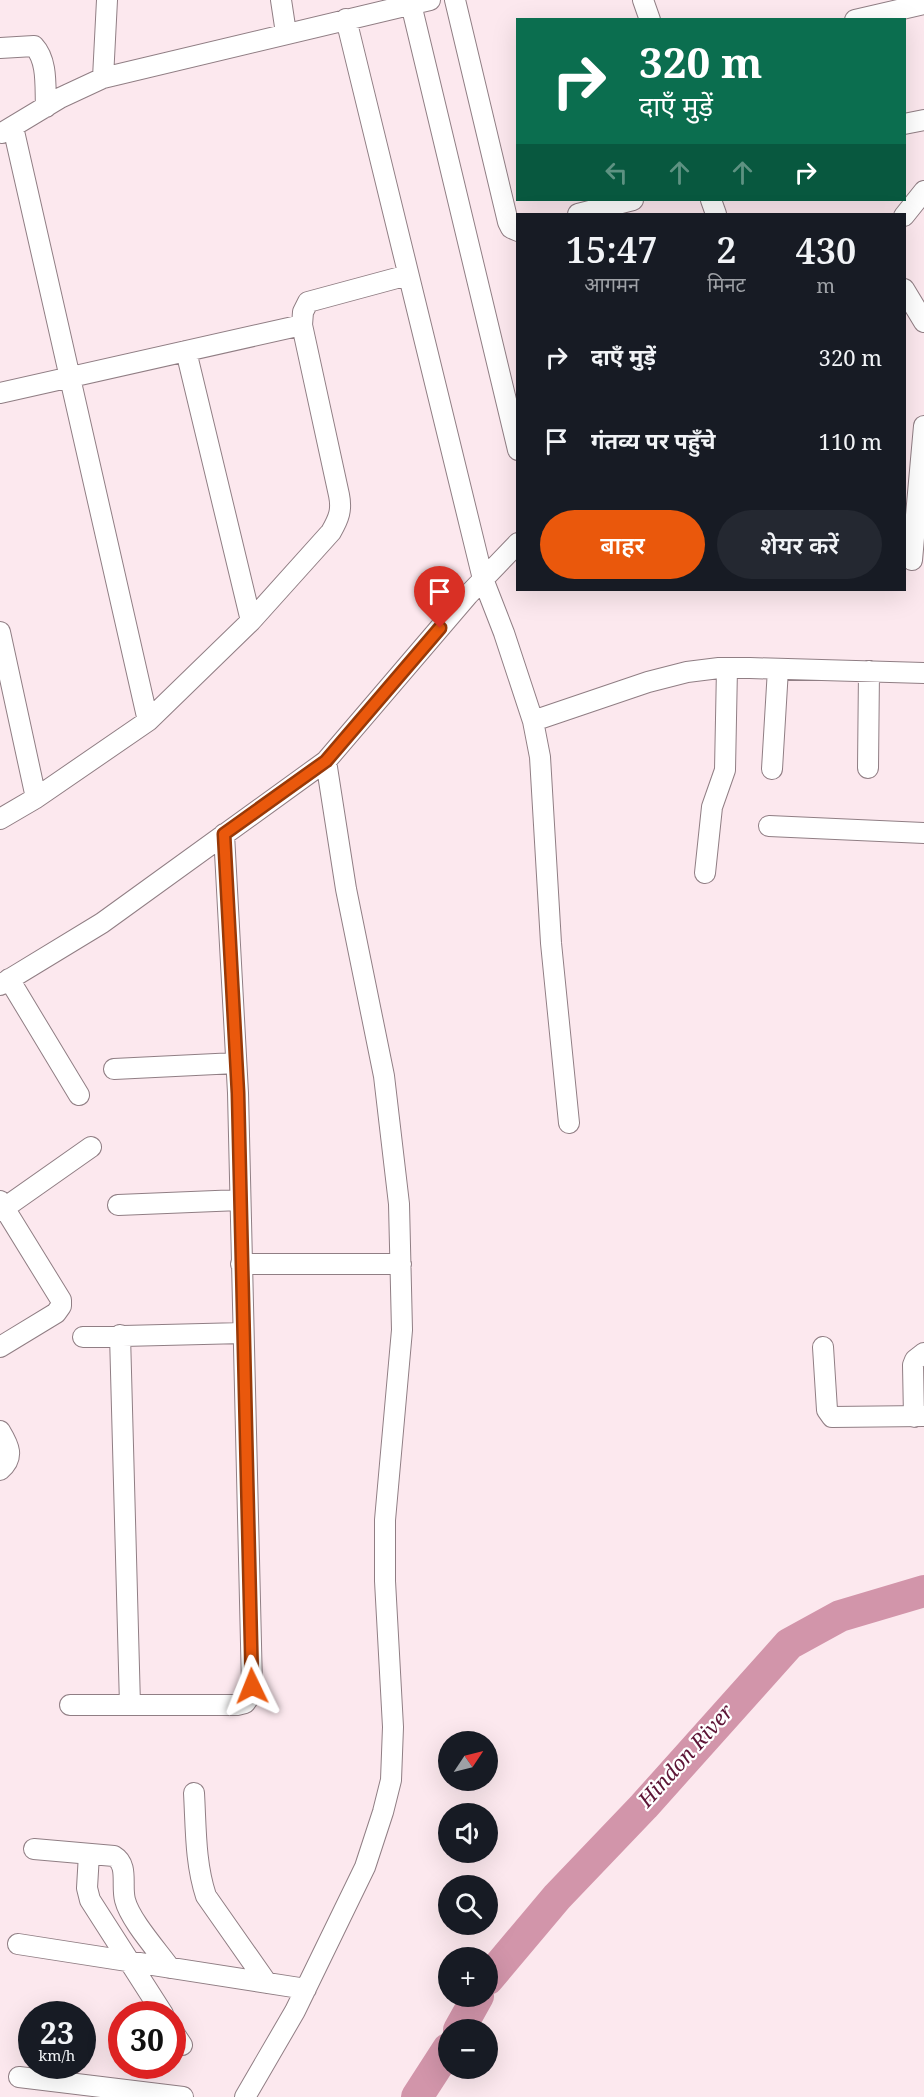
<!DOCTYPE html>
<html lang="hi">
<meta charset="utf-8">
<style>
:root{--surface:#171b24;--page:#242831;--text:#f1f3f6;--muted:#9ea1a6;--accent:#ea580c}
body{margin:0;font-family:"Noto Serif","Noto Sans Devanagari",serif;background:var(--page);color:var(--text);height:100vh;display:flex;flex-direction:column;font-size:22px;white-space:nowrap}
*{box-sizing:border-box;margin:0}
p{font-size:20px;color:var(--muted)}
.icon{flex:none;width:33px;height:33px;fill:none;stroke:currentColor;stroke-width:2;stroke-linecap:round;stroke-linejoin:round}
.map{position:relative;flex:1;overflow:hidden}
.side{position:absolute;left:516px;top:213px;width:390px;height:378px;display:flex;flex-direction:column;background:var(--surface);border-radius:0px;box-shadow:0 6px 24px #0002}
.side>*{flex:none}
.top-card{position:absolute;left:516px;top:18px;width:390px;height:183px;border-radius:0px;box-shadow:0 6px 24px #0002;background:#0b6e4f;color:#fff;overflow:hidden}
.needle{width:39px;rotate:55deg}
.tools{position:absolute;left:438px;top:1731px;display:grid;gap:12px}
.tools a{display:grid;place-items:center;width:60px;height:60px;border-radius:50%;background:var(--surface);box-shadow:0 6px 24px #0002;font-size:30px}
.speed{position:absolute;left:18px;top:2001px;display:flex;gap:12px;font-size:30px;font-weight:700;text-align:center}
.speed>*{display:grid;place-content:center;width:78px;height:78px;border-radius:50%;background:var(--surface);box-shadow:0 6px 24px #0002;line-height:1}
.speed small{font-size:15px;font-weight:400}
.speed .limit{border:9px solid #d22;background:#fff;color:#111}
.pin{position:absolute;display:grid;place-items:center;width:51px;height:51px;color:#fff;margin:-62px -26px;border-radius:50% 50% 50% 0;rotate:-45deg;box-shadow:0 0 6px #0007}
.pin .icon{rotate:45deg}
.me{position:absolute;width:66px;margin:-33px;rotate:358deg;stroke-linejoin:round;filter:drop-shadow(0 0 4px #0008)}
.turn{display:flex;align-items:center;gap:21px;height:126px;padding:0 24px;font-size:27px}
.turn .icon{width:78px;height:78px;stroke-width:2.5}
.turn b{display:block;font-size:42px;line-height:51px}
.lanes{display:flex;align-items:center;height:57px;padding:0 24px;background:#0003;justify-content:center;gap:30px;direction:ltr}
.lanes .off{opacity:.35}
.eta{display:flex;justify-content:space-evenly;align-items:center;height:102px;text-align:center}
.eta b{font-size:36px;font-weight:600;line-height:42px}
.cta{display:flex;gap:12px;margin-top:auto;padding:12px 24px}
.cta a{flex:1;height:69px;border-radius:36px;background:var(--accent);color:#fff;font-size:24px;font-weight:600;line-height:69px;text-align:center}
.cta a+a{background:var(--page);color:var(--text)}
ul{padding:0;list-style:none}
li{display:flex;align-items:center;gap:18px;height:84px;padding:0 24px}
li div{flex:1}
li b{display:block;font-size:22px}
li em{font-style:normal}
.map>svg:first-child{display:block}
</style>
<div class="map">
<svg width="924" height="2097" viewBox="0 0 924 2097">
<rect width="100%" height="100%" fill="#fce8ee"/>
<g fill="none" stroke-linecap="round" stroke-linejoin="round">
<path stroke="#d295aa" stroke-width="32" d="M488,1979L557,1897L644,1806L789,1644L840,1616L924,1591
M459,2030L478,1996
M417,2097L448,2049"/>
<g stroke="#907e84" stroke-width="22">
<path id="minor" d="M281,0L286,33
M455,0L508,222L511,228L518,231
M643,0L650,20
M411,4L518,450
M346,19L483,579L504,633L533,721L648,682L687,672L719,668H750L924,673
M855,20L924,4
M0,48L34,46C48,61 45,87 46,107
M103,78L107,0
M904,124L924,120
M13,127L148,721
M2,133L60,98L103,78L430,0
M711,200L716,214
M578,214L633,200
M904,216L924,191
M904,289L924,322
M186,351L251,621
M0,393L302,325L303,312L308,302L408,275
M912,560L924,426
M0,632L36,798
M533,721L540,757L551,943L569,1123
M868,768L869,671
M772,769L778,669
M0,819L36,798L148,721L251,621L331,532C339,518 342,510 339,495L302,325
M769,826L924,833
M705,873L712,807L725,770L727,668
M9,979L79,1095
M0,985L102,923L326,761L468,595L518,543
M114,1069L236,1063
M0,1201L61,1300V1306L56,1313L0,1347
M118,1205L240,1200
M0,1211L91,1147
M241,1264H401
M120,1335L130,1705
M83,1337L243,1333
M823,1347L827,1410L832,1417L924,1416
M914,1417L913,1365L915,1360L924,1353
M0,1431C9,1446 15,1457 0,1470
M70,1705H237L245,1703L250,1696L252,1686L238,1093L224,834
M194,1793C196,1827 195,1863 206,1896L267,1983
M34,1849L114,1856C129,1865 121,1885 125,1900C130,1920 157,1950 170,1968
M89,1854L87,1888L90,1900L163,2014
M18,1944L306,1989
M172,2030L182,2045
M19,2077L183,2097
M245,2097L295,2011L365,1867L383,1812L391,1780L393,1727L385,1581V1520L402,1330L399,1204L384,1076L346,889L326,761"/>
</g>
<use href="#minor" stroke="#fff" stroke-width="20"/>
</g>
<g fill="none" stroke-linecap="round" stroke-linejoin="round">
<g stroke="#983908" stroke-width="15">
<path id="route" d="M252,1686L238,1093L224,834L326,761L440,628"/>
</g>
<use href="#route" stroke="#ea580c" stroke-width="10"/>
</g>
<g text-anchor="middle" stroke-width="4.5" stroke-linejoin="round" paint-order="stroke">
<g font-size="21" font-style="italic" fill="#5d1536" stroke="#fff">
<text transform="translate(686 1756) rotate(-48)" y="7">Hindon River</text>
</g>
</g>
</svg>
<div class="tools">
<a><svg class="needle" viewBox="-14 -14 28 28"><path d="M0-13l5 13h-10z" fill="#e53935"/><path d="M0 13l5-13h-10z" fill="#9ea1a6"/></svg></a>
<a><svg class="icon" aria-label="sound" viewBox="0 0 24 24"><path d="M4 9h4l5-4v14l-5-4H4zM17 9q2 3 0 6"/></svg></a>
<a><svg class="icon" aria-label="search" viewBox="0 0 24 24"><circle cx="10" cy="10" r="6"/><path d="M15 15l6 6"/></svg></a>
<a>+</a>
<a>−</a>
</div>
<div class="speed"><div>23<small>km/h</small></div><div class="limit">30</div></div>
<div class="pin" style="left:440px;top:628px;background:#d93025"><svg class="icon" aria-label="arrive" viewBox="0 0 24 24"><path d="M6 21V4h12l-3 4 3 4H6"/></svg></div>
<svg class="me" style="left:252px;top:1686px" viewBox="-20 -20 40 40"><path d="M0-17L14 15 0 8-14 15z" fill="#ea580c" stroke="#fff" stroke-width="4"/></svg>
<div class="top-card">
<div class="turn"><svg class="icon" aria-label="right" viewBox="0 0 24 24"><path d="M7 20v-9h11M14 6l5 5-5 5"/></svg><div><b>320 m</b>दाएँ मुड़ें</div></div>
<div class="lanes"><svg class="icon off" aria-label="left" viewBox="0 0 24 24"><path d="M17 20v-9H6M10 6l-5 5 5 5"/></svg><svg class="icon off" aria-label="ahead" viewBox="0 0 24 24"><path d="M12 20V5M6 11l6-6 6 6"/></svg><svg class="icon off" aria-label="ahead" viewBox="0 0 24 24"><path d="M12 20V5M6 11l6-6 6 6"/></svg><svg class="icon" aria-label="right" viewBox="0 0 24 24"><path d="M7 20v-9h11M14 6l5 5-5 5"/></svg></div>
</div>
<section class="side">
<div class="eta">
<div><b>15:47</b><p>आगमन</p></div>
<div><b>2</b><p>मिनट</p></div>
<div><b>430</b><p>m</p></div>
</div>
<ul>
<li><svg class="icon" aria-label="right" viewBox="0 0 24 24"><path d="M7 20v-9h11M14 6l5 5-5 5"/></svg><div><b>दाएँ मुड़ें</b></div><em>320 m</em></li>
<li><svg class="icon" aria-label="arrive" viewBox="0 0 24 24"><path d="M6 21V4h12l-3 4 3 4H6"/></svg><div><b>गंतव्य पर पहुँचे</b></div><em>110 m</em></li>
</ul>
<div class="cta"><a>बाहर</a><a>शेयर करें</a></div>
</section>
</div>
